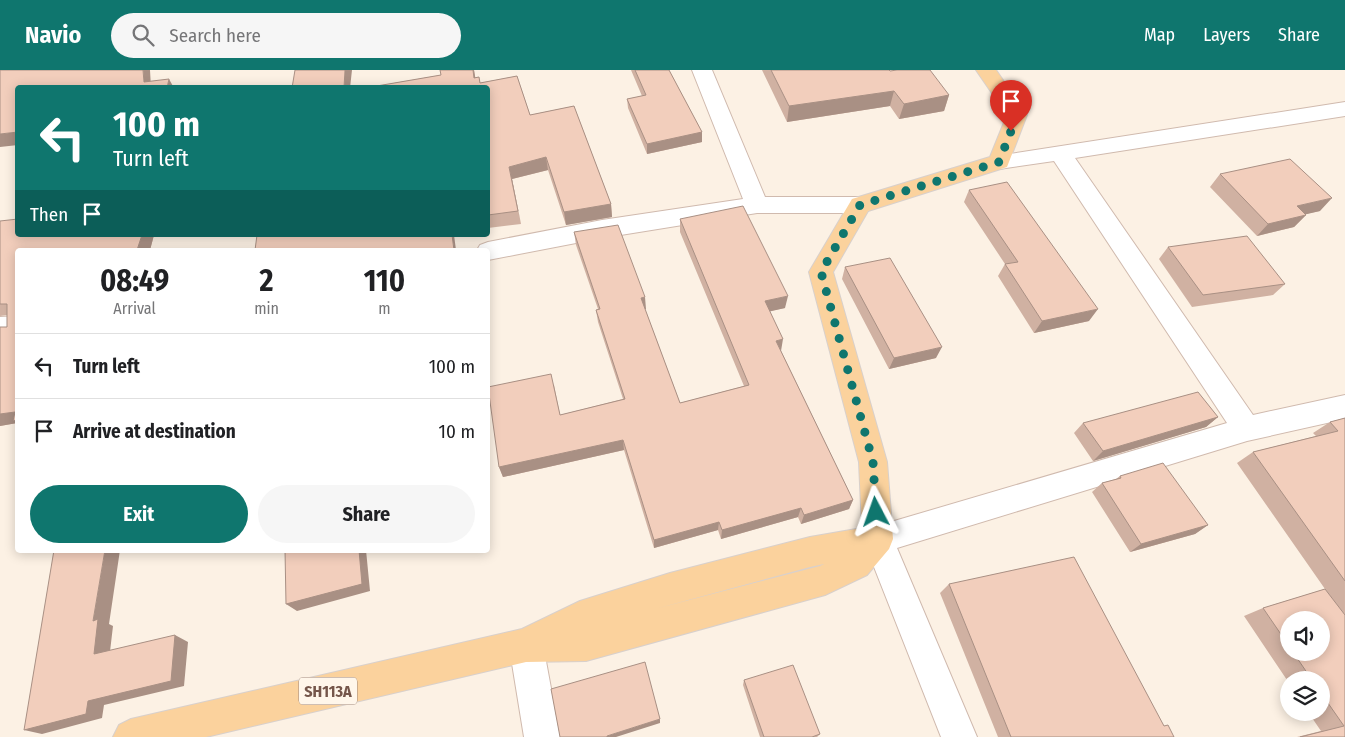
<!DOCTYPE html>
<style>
:root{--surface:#fff;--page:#f6f6f6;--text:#202124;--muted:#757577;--line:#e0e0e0;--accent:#0f766e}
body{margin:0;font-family:"Fira Sans Condensed",sans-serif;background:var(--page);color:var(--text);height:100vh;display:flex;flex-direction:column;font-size:19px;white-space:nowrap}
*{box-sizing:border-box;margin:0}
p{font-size:16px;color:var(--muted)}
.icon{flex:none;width:28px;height:28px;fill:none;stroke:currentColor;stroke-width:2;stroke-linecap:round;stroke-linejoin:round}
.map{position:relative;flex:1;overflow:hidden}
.drawer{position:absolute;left:15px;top:178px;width:475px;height:305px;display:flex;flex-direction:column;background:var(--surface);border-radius:5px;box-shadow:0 2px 12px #0003}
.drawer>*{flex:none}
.hud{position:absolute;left:15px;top:15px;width:475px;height:152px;border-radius:5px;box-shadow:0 2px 12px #0003;background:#0f766e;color:#fff;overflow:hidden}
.fabs{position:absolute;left:1280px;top:541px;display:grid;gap:10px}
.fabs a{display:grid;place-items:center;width:50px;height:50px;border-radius:50%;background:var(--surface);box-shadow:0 2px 12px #0003;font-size:25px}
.pin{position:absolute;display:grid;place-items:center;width:42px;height:42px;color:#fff;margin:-51px -21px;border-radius:50% 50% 50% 0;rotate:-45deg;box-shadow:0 0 5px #0007}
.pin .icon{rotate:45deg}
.me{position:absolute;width:55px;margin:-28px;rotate:356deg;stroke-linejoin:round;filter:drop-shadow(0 0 4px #0008)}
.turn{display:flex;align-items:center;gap:18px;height:105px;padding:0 15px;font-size:22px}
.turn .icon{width:65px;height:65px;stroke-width:2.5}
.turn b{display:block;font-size:35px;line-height:42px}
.then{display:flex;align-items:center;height:48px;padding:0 15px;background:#0003;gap:10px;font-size:19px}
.eta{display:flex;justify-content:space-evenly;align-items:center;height:85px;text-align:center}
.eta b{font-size:30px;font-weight:700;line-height:35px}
.action{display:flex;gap:10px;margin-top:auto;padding:10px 15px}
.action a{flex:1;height:58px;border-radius:30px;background:var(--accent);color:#fff;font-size:20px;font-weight:700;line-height:58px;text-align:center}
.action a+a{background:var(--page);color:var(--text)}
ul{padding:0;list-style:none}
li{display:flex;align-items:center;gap:15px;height:65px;padding:0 15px;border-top:1px solid var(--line)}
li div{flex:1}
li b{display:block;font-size:19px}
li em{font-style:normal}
header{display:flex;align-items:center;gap:30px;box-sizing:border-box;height:70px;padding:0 25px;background:var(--accent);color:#fff}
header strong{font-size:24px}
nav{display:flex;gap:28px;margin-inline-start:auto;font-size:18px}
.search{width:350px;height:45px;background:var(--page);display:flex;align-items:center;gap:12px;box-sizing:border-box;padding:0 18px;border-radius:28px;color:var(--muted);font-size:19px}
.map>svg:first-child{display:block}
</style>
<header>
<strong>Navio</strong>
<div class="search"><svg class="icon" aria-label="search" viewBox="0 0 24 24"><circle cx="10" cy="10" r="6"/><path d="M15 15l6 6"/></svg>Search here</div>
<nav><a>Map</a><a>Layers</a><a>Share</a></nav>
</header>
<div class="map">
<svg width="1345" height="667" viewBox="0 0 1345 667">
<rect width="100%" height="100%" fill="#fcf1e4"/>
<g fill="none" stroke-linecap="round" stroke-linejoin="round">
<g stroke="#d0baae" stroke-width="2">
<path id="minor" d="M692,0H712L765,127H860L868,129L871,135L868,141L860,143H757L602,168L488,190V180H477L480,175L488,172L602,150L743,129Z
M1345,32V46L1075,88L1253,345L1345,325V349L1247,371L897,478L977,667H941L863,469L867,459L1227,353L1054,91L999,99L991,97L988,92L991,87Z
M18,246V266L0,267V247Z
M526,558L538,563L543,575L560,667H524L509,575L514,563Z"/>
</g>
<g stroke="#d8d0cc" stroke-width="2">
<path id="major" d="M976,0H996L1027,45L1007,97L868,141L833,202L887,392L893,469L889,479L867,505L825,525L586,591L526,592L206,667H113L119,655L131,649L522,559L580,531L670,503L810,467L862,458L859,392L809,202L852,129L990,87L1007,45ZM824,494L820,496L655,539L810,497Z"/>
</g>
<use href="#minor" fill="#fff" fill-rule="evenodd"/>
<use href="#major" fill="#fbd29d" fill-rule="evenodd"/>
</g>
<path fill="#d0b1a2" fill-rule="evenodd" d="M440,0H474L475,7H479L480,13L517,6L530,45L574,36L611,134L612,147L566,155L548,100L512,109L521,154L488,158V18H365L441,5Z
M631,0H669L702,62V72L647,84L628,38L627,29L642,26Z
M762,0H889L890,1L949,25L944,41L899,49L890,36L787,52Z
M1220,104L1320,141L1305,144L1306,145L1294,157L1257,166L1210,117Z
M969,120L1089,251L1034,263L998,206L1005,194L964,132Z
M680,149L785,238L770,241L781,281L853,430L849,439L801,454L798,447L721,469L718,460L654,478L624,380L503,407L499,397L554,315L560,345L623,329L598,252L596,240L598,239L576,175L574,162L646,239H645L680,333L744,316L680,162Z
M0,151L18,165H154L150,180H18L17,353L0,356V257H7V245L0,246Z
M1168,177L1285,214L1273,225L1192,237L1159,189Z
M845,197L936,288L889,299L842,209Z
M1218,347L1206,357L1093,391L1074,363L1083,353Z
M1345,348V667H1297L1321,661L1308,642H1321V610H1289V613L1244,546L1263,538L1325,519L1237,393L1253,382L1316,366L1313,363L1330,352ZM1289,550L1321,582H1289Z
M1120,406L1208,455L1195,464L1130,482L1092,422L1102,413L1116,409Z
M949,514L1164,656L1174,667H998L940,523Z
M744,610L820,664L817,667H760L743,615Z"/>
<path fill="#a99084" d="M143,0H150L151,18L144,12Z
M345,0H352L350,18H344Z
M473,0H474L477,18L474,8Z
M169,9L174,18H167Z
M894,21L890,36L787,52L789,36Z
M949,25L944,41L899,49L904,34Z
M18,62V75L0,77V64Z
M702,62V72L647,84V74Z
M546,87L548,100L512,109L521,154L509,97Z
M1332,128L1320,141L1286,149L1297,136Z
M611,134L612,147L566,155L564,142Z
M1306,145L1294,157L1257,166L1268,154Z
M142,165H154L150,180H137Z
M452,165H454L456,180H454Z
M788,226L785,238L763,243L765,231Z
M645,227L646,239L642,240L641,228Z
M1098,239L1089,251L1034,263L1042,251Z
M783,269L781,281L776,271Z
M942,277L936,288L889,299L894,288Z
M15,342L18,343V354L17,353L0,356V344Z
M1218,347L1206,357L1093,391L1103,381Z
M623,370L624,380L503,407L499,397Z
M853,430L849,439L801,454L804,445Z
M801,438L798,447L721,469L722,460Z
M719,452L718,460L654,478V470Z
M1208,455L1195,464L1130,482L1141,474Z
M105,480H120L109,554L113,556L109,590L94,584L93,551Z
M359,480H366L370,521L297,541L286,534Z
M175,565L188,572L184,616L104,635L102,648L42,664L24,660Z
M660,649V653L616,667H607V666Z"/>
<path fill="#f2cebc" stroke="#a99084" d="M0,0H143L144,12L169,9L167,18H18V62L0,64Z
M295,0H345L344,18H292Z
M440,0H473L474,8L479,7L480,13L517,6L530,45L574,36L611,134L564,142L546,87L509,97L518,141L488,145V18H365L441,5Z
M635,0H669L702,62L647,74L627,29L646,25Z
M771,0H889L890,1L897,0H930L949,25L904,34L894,21L789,36Z
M1290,89L1332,128L1297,136L1306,145L1268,154L1220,104Z
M1007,112L1098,239L1042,251L1005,194L1018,192L969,120Z
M743,136L788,226L765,231L783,269L776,271L853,430L804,445L801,438L722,460L719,452L654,470L623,370L499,397L488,317L551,304L560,345L625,329L596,240L600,239L574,162L618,155L645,227L641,228L680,333L749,315L680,149Z
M18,149V165H142L137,180H18V350L13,351L15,342L0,344V257H7V234H0V151Z
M257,165H452L454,180H255Z
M1247,166L1285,214L1203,225L1168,177Z
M890,188L942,277L894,288L845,197Z
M1198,322L1218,347L1103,381L1083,353Z
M1345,348V511L1253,382L1338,361L1330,352Z
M1163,393L1208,455L1141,474L1102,413L1121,408L1120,406Z
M54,480H105L93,551L98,549L94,584L175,565L171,611L88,631L86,644L24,660Z
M285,480H359L362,514L286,534Z
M1074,487L1164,656L1168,655L1174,667H1011L949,514Z
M1325,519L1345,545V667H1300L1344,656L1321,623V610H1312L1293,582H1321V550H1289V576L1263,538Z
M645,592L660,649L607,666V667H560L551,619Z
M793,595L820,664L812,667H764L744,610Z"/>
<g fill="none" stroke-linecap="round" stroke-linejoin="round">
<path stroke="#0f766e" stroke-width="9" stroke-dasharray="0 16.2" d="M876,442L873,392L821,202L860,135L999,92L1011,61"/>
</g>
<g text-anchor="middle" stroke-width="4" stroke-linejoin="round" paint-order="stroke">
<rect fill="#fff6ea" stroke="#9e867a" stroke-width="1" x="299" y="607.5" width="58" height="27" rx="4"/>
<g font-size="16" font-weight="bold" fill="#75564a">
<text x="328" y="627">SH113A</text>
</g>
</g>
</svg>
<div class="fabs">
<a><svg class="icon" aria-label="sound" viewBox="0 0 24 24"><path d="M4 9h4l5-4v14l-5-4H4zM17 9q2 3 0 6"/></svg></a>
<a><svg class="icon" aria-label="layers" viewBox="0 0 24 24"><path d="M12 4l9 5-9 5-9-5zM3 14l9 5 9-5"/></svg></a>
</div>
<div class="pin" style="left:1011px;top:61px;background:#d93025"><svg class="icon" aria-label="arrive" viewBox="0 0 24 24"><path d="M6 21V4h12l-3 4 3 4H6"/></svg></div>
<svg class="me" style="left:876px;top:442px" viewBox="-20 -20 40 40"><path d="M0-17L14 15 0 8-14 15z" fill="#0f766e" stroke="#fff" stroke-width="4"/></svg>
<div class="hud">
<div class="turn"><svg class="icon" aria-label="left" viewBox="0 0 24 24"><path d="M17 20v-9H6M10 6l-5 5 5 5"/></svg><div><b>100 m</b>Turn left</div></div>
<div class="then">Then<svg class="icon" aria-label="arrive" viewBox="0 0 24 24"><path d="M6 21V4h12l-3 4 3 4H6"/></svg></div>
</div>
<section class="drawer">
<div class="eta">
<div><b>08:49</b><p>Arrival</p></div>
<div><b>2</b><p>min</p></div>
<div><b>110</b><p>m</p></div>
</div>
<ul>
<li><svg class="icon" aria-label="left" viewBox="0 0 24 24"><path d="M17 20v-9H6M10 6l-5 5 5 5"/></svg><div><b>Turn left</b></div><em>100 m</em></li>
<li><svg class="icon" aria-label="arrive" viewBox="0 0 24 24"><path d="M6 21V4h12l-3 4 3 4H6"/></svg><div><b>Arrive at destination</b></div><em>10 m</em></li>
</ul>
<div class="action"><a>Exit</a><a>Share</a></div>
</section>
</div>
